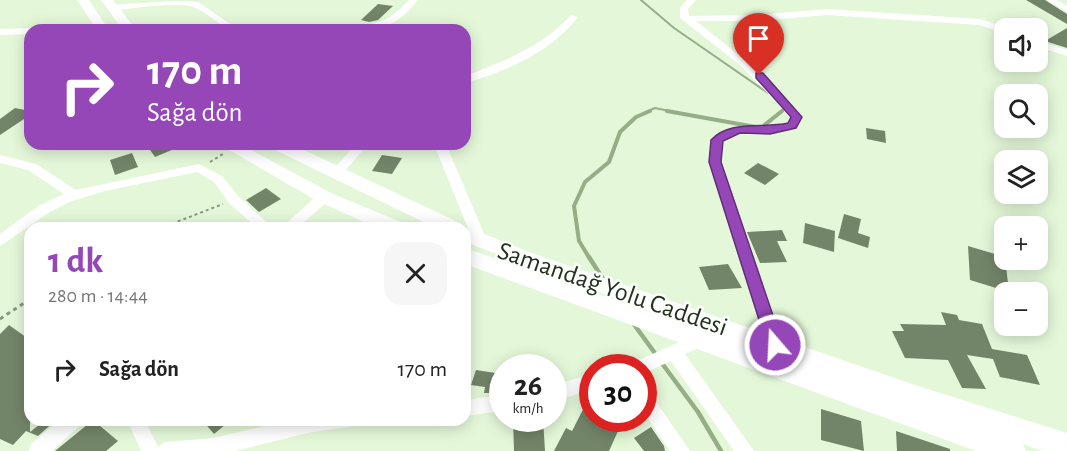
<!DOCTYPE html>
<html lang="tr">
<meta charset="utf-8">
<style>
:root{--surface:#fff;--page:#f6f6f6;--text:#222;--muted:#767676;--accent:#9547b8}
body{margin:0;font-family:"Alegreya Sans",sans-serif;background:var(--page);color:var(--text);height:100vh;display:flex;flex-direction:column;font-size:22px;white-space:nowrap}
*{box-sizing:border-box;margin:0}
p{font-size:20px;color:var(--muted)}
.icon{flex:none;width:33px;height:33px;fill:none;stroke:currentColor;stroke-width:2;stroke-linecap:round;stroke-linejoin:round}
.map{position:relative;flex:1;overflow:hidden}
.drawer{position:absolute;left:24px;top:222px;width:447px;height:204px;display:flex;flex-direction:column;background:var(--surface);border-radius:18px;box-shadow:0 3px 15px #0003}
.drawer>*{flex:none}
.hud{position:absolute;left:24px;top:24px;width:447px;height:126px;border-radius:18px;box-shadow:0 3px 15px #0003;background:#9547b8;color:#fff;overflow:hidden}
.tools{position:absolute;left:994px;top:18px;display:grid;gap:12px}
.tools a{display:grid;place-items:center;width:54px;height:54px;border-radius:12px;background:var(--surface);box-shadow:0 3px 15px #0003;font-size:30px}
.speed{position:absolute;left:489px;top:354px;display:flex;gap:12px;font-size:30px;font-weight:700;text-align:center}
.speed>*{display:grid;place-content:center;width:78px;height:78px;border-radius:50%;background:var(--surface);box-shadow:0 3px 15px #0003;line-height:1}
.speed small{font-size:15px;font-weight:400}
.speed .limit{border:9px solid #d22;background:#fff;color:#111}
.pin{position:absolute;display:grid;place-items:center;width:51px;height:51px;color:#fff;margin:-62px -26px;border-radius:50% 50% 50% 0;rotate:-45deg;box-shadow:0 0 6px #0007}
.pin .icon{rotate:45deg}
.me{position:absolute;width:66px;margin:-33px;rotate:341deg;stroke-linejoin:round;filter:drop-shadow(0 0 4px #0008)}
.turn{display:flex;align-items:center;gap:21px;height:126px;padding:0 24px;font-size:27px}
.turn .icon{width:78px;height:78px;stroke-width:2.5}
.turn b{display:block;font-size:42px;line-height:51px}
.round{display:grid;place-items:center;flex:none;width:63px;height:63px;border-radius:18px;background:var(--page)}
.headline{display:flex;align-items:center;justify-content:space-between;height:102px;padding:0 24px}
h1{font-size:36px;font-weight:600;line-height:45px;color:var(--accent)}
ul{padding:0;list-style:none}
li{display:flex;align-items:center;gap:18px;height:90px;padding:0 24px}
li div{flex:1}
li b{display:block;font-size:22px}
li em{font-style:normal}
.map>svg:first-child{display:block}
</style>
<div class="map">
<svg width="1067" height="451" viewBox="0 0 1067 451">
<rect width="100%" height="100%" fill="#e4f8d9"/>
<g fill="none" stroke-linecap="round" stroke-linejoin="round">
<path stroke="#96ae88" stroke-width="2" d="M641,0L674,28L768,93
M646,112L655,108L674,112
M780,112L785,108L783,106"/>
<path stroke="#96ae88" stroke-width="4" d="M667,111L761,128L782,111
M590,259L579,241L574,206L585,182L609,162L620,132L636,117L650,111"/>
<path stroke="#96ae88" stroke-width="4.5" d="M589,257L603,279
M633,323L657,356
M661,362L698,412L721,451"/>
</g>
<path fill="#738569" d="M1026,0H1045L1067,14V24Z
M378,4L393,6L378,20L369,22L361,20Z
M1067,28V48L1045,41Z
M15,108L30,111V115L0,135V119Z
M866,128L885,131L886,143L867,139Z
M146,144H186L155,157Z
M132,153L138,167L115,175L110,160Z
M382,155L402,158L392,174L372,171Z
M758,163L779,174L765,185L744,173Z
M266,188L281,199L259,212L246,200Z
M844,214L861,219L858,233L870,237L868,248L838,238Z
M805,223L835,231L834,252L803,243Z
M782,230L787,241H777L787,262L760,263L747,232Z
M968,246L1005,257L1009,292L970,280Z
M728,264L742,288L709,290L699,267Z
M941,312L957,315L959,320L982,324L992,349L1027,355L1040,385L1000,377L993,359L967,355L986,389L962,388L948,360L905,358L892,331H904L900,324L946,325Z
M9,325L30,340V432L45,420H56L38,436L26,431L13,445L0,439V334Z
M476,370L502,374L498,393H484L485,387L471,385Z
M592,392V418H624L609,451H554L566,428L572,431Z
M821,409L861,421L864,451L821,440Z
M513,418H543L545,451H514Z
M93,420L118,441L106,451H55Z
M202,420H231L214,434Z
M651,427L664,446L665,451H644L634,438Z
M896,431L950,449V451H897Z"/>
<g fill="none" stroke-linecap="round" stroke-linejoin="round">
<path stroke="#899782" stroke-width="2" stroke-dasharray="3 3" stroke-linecap="butt" d="M210,162L223,154
M161,228L223,204"/>
<path stroke="#899782" stroke-width="3" stroke-dasharray="4 4" stroke-linecap="butt" d="M0,319L30,299"/>
<path fill="#fff" fill-rule="evenodd" d="M409,0H418C393,32 374,30 337,30L341,27C373,25 386,25 409,0Z
M687,0H696L688,9L689,16L757,15L827,9L980,19L1008,28H1005V33L979,25L827,15L757,21H696L761,73L802,117L796,128L768,134L736,135L723,141L721,162L783,345L781,350L775,352L769,350L767,345L709,162L711,140C727,124 748,130 768,128C775,127 781,125 788,123L791,117L740,65L680,18V8Z
M1047,0H1057L1067,6V12Z
M174,1L198,2L239,30C220,30 211,13 193,7C178,1 131,9 112,11L108,8L112,5Z
M571,15L578,17C552,51 506,72 465,83V76C504,61 542,47 571,15Z
M102,25L105,26V30H48L52,27Z
M0,29L30,28L34,30H30V34L0,35Z
M465,36L470,38V42H465Z
M1038,41L1067,50V56L1038,47Z
M356,144H368L340,177H332L330,174L332,171Z
M434,144H446L487,241L485,245H475L473,241Z
M0,155L36,164L76,190L199,164L222,176L239,197L273,228H257L229,203L214,182L197,172L105,191L69,202L50,212L0,246V234L40,205L64,194L28,170L0,163Z
M324,193L330,197L329,200L297,228H281L319,194Z
M700,333L706,335L708,340L706,345L685,354L754,451H734L671,361L644,373V368H630L632,363Z
M592,374V390L554,401V385Z
M644,391L650,393L690,451H670L644,413Z
M502,395V411L465,416V400Z
M60,420H82L79,426L52,451H29L31,444Z
M127,420H145L158,447L165,442L214,438L289,420H358L355,426L312,432L235,451H141Z"/>
<path fill="#fff" fill-rule="evenodd" d="M77,0H89L109,30H97Z
M101,0H113L136,30H123Z
M219,144H240L331,193L403,223L406,228H378L317,201Z
M269,144H291L460,223L463,228L472,229L529,252L915,385L1067,433V451H1042L1023,444L1026,451H976L465,264V248L670,319L465,242V228H436L271,148Z"/>
</g>
<path fill="#9547b8" stroke="#612e78" stroke-width="1.5" d="M756,73H763L802,117L796,128L770,134L740,133L723,141L721,162L783,345L781,350H769L767,345L709,162L711,140C730,119 763,129 788,123L791,117L756,78Z"/>
<g text-anchor="middle" stroke-width="5" stroke-linejoin="round" paint-order="stroke">
<g font-size="26" fill="#282f24" stroke="#fbfff9">
<text transform="translate(613 288) rotate(19)" y="9">Samandağ Yolu Caddesi</text>
</g>
</g>
</svg>
<div class="tools">
<a><svg class="icon" aria-label="sound" viewBox="0 0 24 24"><path d="M4 9h4l5-4v14l-5-4H4zM17 9q2 3 0 6"/></svg></a>
<a><svg class="icon" aria-label="search" viewBox="0 0 24 24"><circle cx="10" cy="10" r="6"/><path d="M15 15l6 6"/></svg></a>
<a><svg class="icon" aria-label="layers" viewBox="0 0 24 24"><path d="M12 4l9 5-9 5-9-5zM3 14l9 5 9-5"/></svg></a>
<a>+</a>
<a>−</a>
</div>
<div class="speed"><div>26<small>km/h</small></div><div class="limit">30</div></div>
<div class="pin" style="left:759px;top:75px;background:#d93025"><svg class="icon" aria-label="arrive" viewBox="0 0 24 24"><path d="M6 21V4h12l-3 4 3 4H6"/></svg></div>
<svg class="me" style="left:775px;top:345px" viewBox="-20 -20 40 40"><circle r="17" fill="#9547b8" stroke="#fff" stroke-width="3"/><path d="M0-11L8 9 0 5-8 9z" fill="#fff"/></svg>
<div class="hud">
<div class="turn"><svg class="icon" aria-label="right" viewBox="0 0 24 24"><path d="M7 20v-9h11M14 6l5 5-5 5"/></svg><div><b>170 m</b>Sağa dön</div></div>
</div>
<section class="drawer">
<div class="headline"><div><h1>1 dk</h1><p>280 m · 14:44</p></div><a class="round"><svg class="icon" aria-label="close" viewBox="0 0 24 24"><path d="M6 6l12 12M18 6L6 18"/></svg></a></div>
<ul>
<li><svg class="icon" aria-label="right" viewBox="0 0 24 24"><path d="M7 20v-9h11M14 6l5 5-5 5"/></svg><div><b>Sağa dön</b></div><em>170 m</em></li>
</ul>
</section>
</div>
